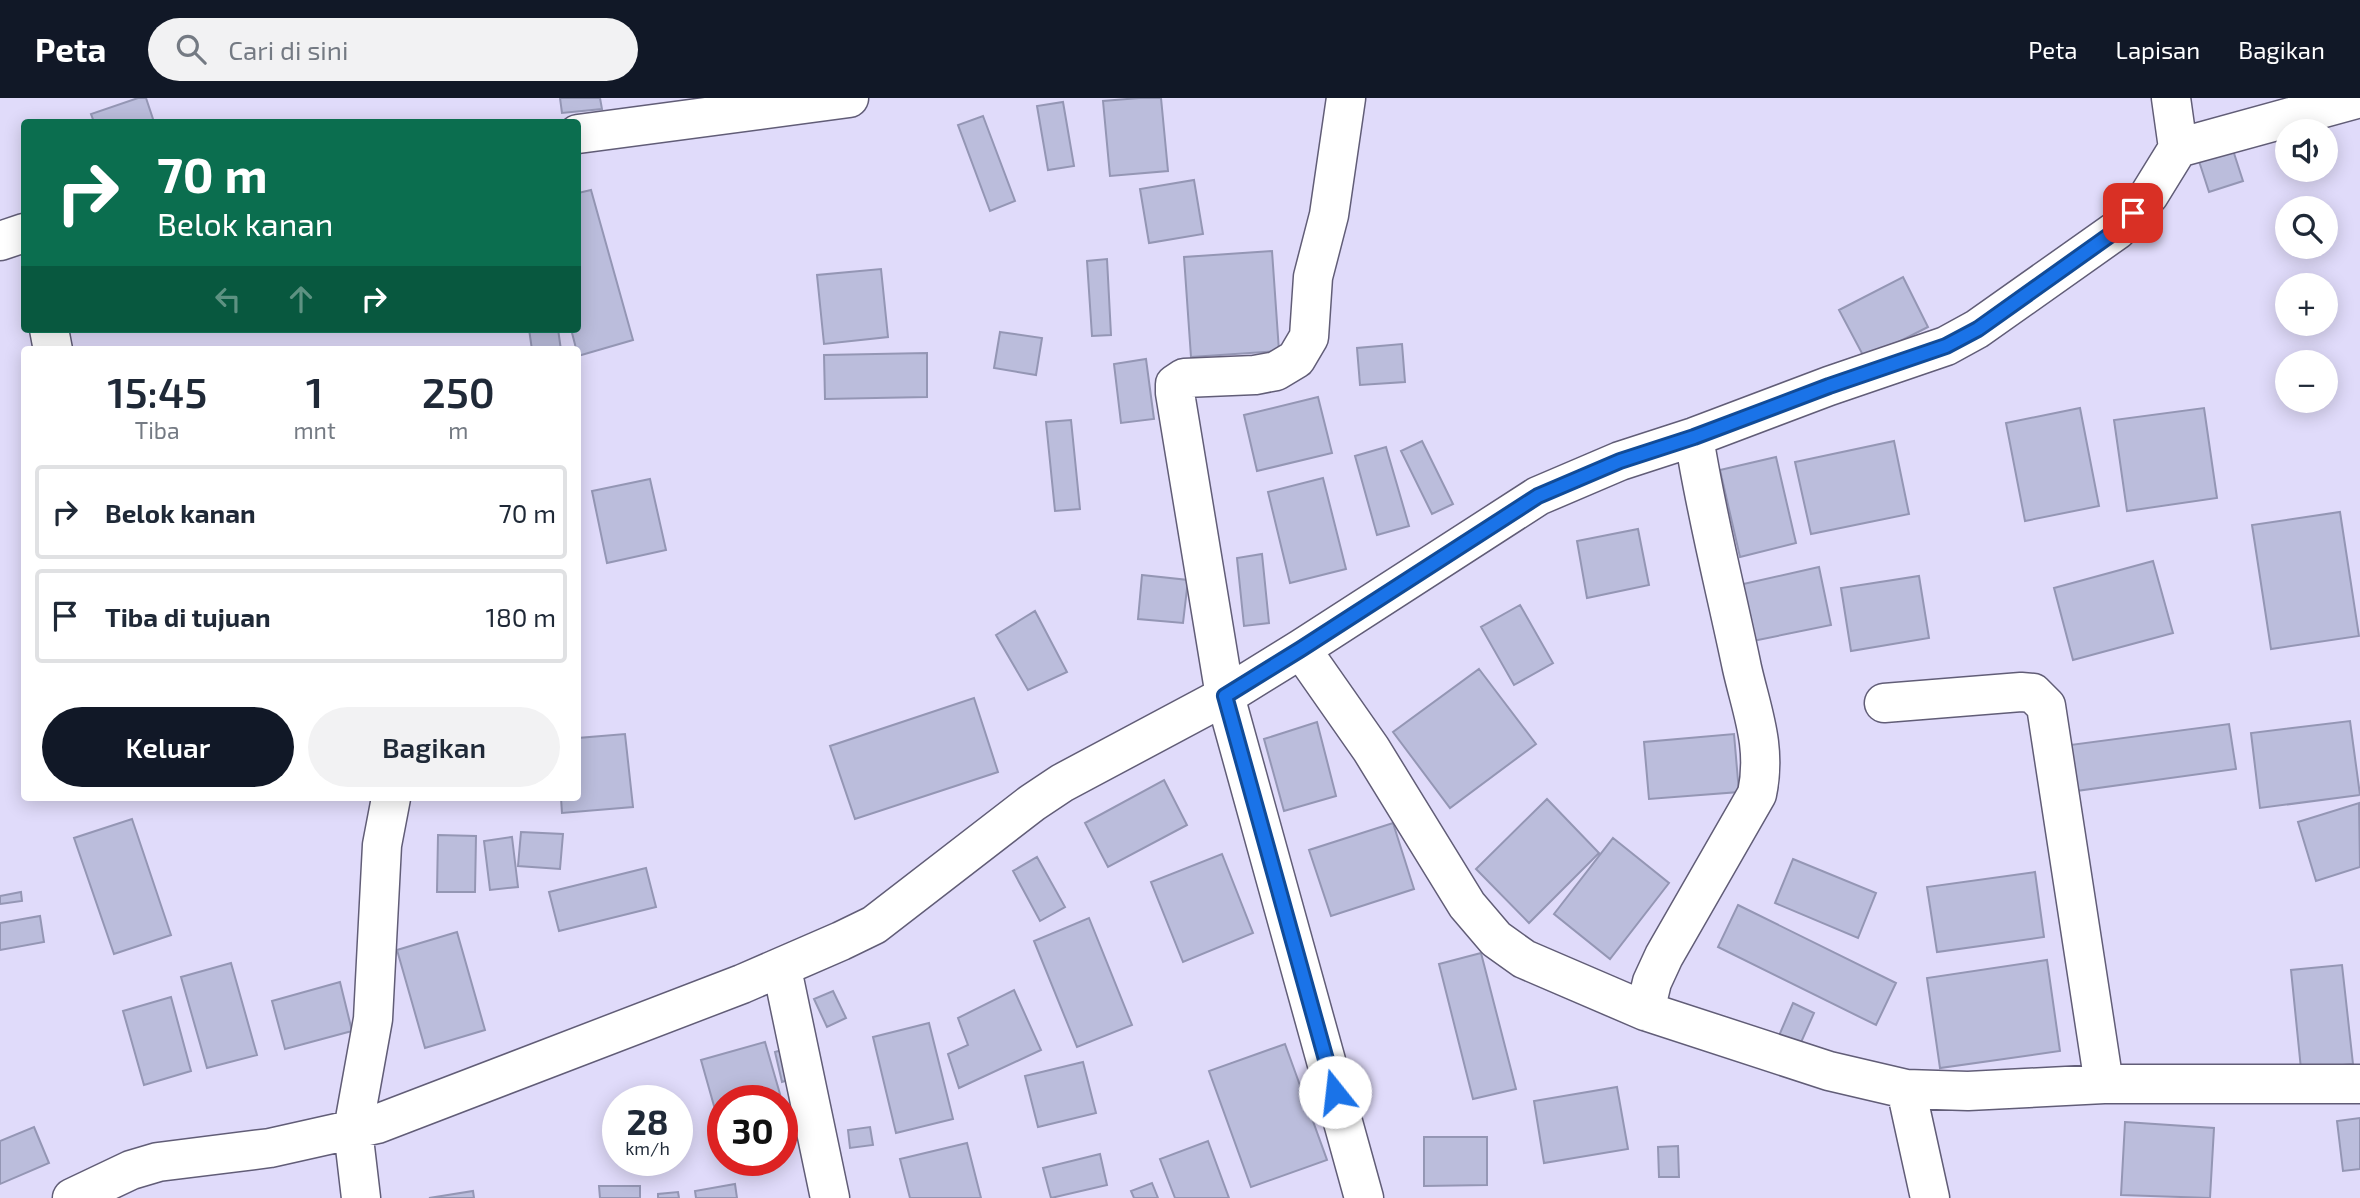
<!DOCTYPE html>
<html lang="id">
<meta charset="utf-8">
<style>
:root{--surface:#fff;--page:#f2f2f3;--text:#1f2937;--muted:#747a83;--line:#e0e1e3;--accent:#111827}
body{margin:0;font-family:"Exo 2",sans-serif;background:var(--page);color:var(--text);height:100vh;display:flex;flex-direction:column;font-size:26px;white-space:nowrap}
*{box-sizing:border-box;margin:0}
p{font-size:23px;color:var(--muted)}
.icon{flex:none;width:38px;height:38px;fill:none;stroke:currentColor;stroke-width:2;stroke-linecap:round;stroke-linejoin:round}
.map{position:relative;flex:1;overflow:hidden}
.sheet{position:absolute;left:21px;top:248px;width:560px;height:455px;display:flex;flex-direction:column;background:var(--surface);border-radius:7px;box-shadow:0 4px 18px #0003}
.sheet>*{flex:none}
.hud{position:absolute;left:21px;top:21px;width:560px;height:214px;border-radius:7px;box-shadow:0 4px 18px #0003;background:#0b6e4f;color:#fff;overflow:hidden}
.buttons{position:absolute;left:2275px;top:21px;display:grid;gap:14px}
.buttons a{display:grid;place-items:center;width:63px;height:63px;border-radius:50%;background:var(--surface);box-shadow:0 4px 18px #0003;font-size:35px}
.speed{position:absolute;left:602px;top:987px;display:flex;gap:14px;font-size:35px;font-weight:700;text-align:center}
.speed>*{display:grid;place-content:center;width:91px;height:91px;border-radius:50%;background:var(--surface);box-shadow:0 4px 18px #0003;line-height:1}
.speed small{font-size:18px;font-weight:400}
.speed .limit{border:10px solid #d22;background:#fff;color:#111}
.pin{position:absolute;display:grid;place-items:center;width:60px;height:60px;color:#fff;margin:-30px;border-radius:14px;box-shadow:0 4px 10px #0006}
.me{position:absolute;width:77px;margin:-38px;rotate:344deg;stroke-linejoin:round;filter:drop-shadow(0 0 5px #0008)}
.turn{display:flex;align-items:center;gap:24px;height:147px;padding:0 21px;font-size:32px}
.turn .icon{width:91px;height:91px;stroke-width:2.5}
.turn b{display:block;font-size:49px;line-height:60px}
.lanes{display:flex;align-items:center;height:66px;padding:0 21px;background:#0003;justify-content:center;gap:35px;direction:ltr}
.lanes .off{opacity:.35}
.eta{display:flex;justify-content:space-evenly;align-items:center;height:119px;text-align:center}
.eta b{font-size:42px;font-weight:600;line-height:49px}
.action{display:flex;gap:14px;margin-top:auto;padding:14px 21px}
.action a{flex:1;height:80px;border-radius:42px;background:var(--accent);color:#fff;font-size:28px;font-weight:600;line-height:80px;text-align:center}
.action a+a{background:var(--page);color:var(--text)}
ul{padding:0;list-style:none}
li{display:flex;align-items:center;gap:21px;height:94px;margin:0 14px 10px;padding:0 7px;border:4px solid var(--line);border-radius:7px}
li div{flex:1}
li b{display:block;font-size:26px}
li em{font-style:normal}
header{display:flex;align-items:center;gap:42px;box-sizing:border-box;height:98px;padding:0 35px;background:var(--accent);color:#fff}
header strong{font-size:33px}
nav{display:flex;gap:38px;margin-inline-start:auto;font-size:24px}
.search{width:490px;height:63px;background:var(--page);display:flex;align-items:center;gap:18px;box-sizing:border-box;padding:0 24px;border-radius:38px;color:var(--muted);font-size:26px}
.map>svg:first-child{display:block}
</style>
<header>
<strong>Peta</strong>
<div class="search"><svg class="icon" aria-label="search" viewBox="0 0 24 24"><circle cx="10" cy="10" r="6"/><path d="M15 15l6 6"/></svg>Cari di sini</div>
<nav><a>Peta</a><a>Lapisan</a><a>Bagikan</a></nav>
</header>
<div class="map">
<svg width="2360" height="1100" viewBox="0 0 2360 1100">
<rect width="100%" height="100%" fill="#e0dbfa"/>
<path fill="#bbbddc" stroke="#9496b4" stroke-width="2" d="M138,0H146L154,24H94L91,16Z
M560,0H600L602,11L562,15Z
M1139,0H1161L1168,73L1110,78L1103,3Z
M1063,4L1074,68L1048,72L1037,8Z
M983,18L1015,103L990,113L958,27Z
M2231,46L2243,83L2209,94L2197,57Z
M1194,82L1203,136L1149,145L1140,91Z
M591,92L633,242L578,258L571,231H578V95Z
M1272,153L1279,253L1191,259L1184,159Z
M1107,161L1111,237L1092,238L1087,163Z
M881,171L888,239L824,246L817,177Z
M1903,179L1928,229L1865,261L1839,212Z
M529,231H558L561,252H532Z
M1000,234L1042,240L1036,277L994,270Z
M1402,246L1405,284L1360,287L1357,250Z
M927,255V299L825,301L824,257Z
M1146,261L1154,321L1121,325L1114,266Z
M1318,299L1332,355L1257,373L1244,317Z
M2080,310L2099,408L2025,423L2006,325Z
M2204,310L2217,400L2127,413L2114,322Z
M1071,322L1080,411L1055,413L1046,324Z
M1422,343L1453,406L1432,416L1401,353Z
M1894,343L1909,416L1811,436L1795,364Z
M1386,349L1409,428L1377,437L1355,358Z
M1776,359L1796,445L1740,459L1720,372Z
M1323,380L1346,471L1290,485L1268,394Z
M650,381L666,452L607,465L592,393Z
M2340,414L2359,538L2271,551L2252,427Z
M1638,431L1649,487L1587,500L1577,443Z
M1262,456L1269,525L1244,528L1237,460Z
M2153,463L2173,535L2073,562L2054,490Z
M1819,469L1831,527L1743,545L1730,489Z
M1142,477L1188,482L1183,525L1138,521Z
M1919,478L1929,540L1851,553L1841,490Z
M1520,507L1553,565L1514,587L1481,529Z
M1035,513L1067,574L1028,592L996,537Z
M1479,571L1536,646L1450,710L1393,634Z
M974,600L998,674L855,721L830,648Z
M2350,623L2360,697L2260,710L2251,635Z
M1317,624L1336,698L1284,713L1264,641Z
M2229,626L2236,671L2076,693L2070,647Z
M625,636L633,709L562,715L561,700H578V640Z
M1734,636L1739,694L1649,701L1644,644Z
M1164,682L1187,727L1108,769L1085,725Z
M1547,701L1599,755L1529,825L1476,771Z
M2359,705L2360,769L2316,783L2298,724Z
M132,721L171,837L114,856L74,740Z
M1393,725L1414,791L1331,818L1309,752Z
M521,734L563,736L560,771L518,768Z
M438,737L476,738L475,794H437Z
M512,739L518,789L490,792L484,743Z
M1613,740L1669,785L1610,861L1554,816Z
M1222,756L1253,835L1183,864L1151,784Z
M1037,759L1065,809L1040,823L1013,773Z
M1793,761L1876,795L1858,840L1775,805Z
M646,770L656,809L559,833L549,794Z
M2035,774L2044,839L1937,854L1927,789Z
M21,794L22,803L0,806V798Z
M1738,807L1896,885L1876,927L1718,849Z
M40,818L44,844L0,852V825Z
M1089,820L1132,927L1077,949L1034,843Z
M457,834L485,932L425,950L397,852Z
M1481,855L1516,991L1473,1001L1439,866Z
M2047,862L2060,953L1940,970L1927,880Z
M231,865L257,957L207,970L181,879Z
M2342,867L2353,966L2301,971L2291,872Z
M340,884L352,933L285,951L272,903Z
M1014,892L1041,952L959,990L948,956L968,947L958,920Z
M833,893L846,920L827,929L814,901Z
M171,899L191,973L144,987L123,913Z
M1793,905L1814,915L1799,949L1778,940Z
M929,925L953,1021L896,1035L873,939Z
M765,944L780,996L758,1003H723V1013L716,1015L701,962Z
M1285,946L1327,1062L1251,1089L1209,973Z
M789,950L795,980L782,984L775,954Z
M1083,964L1096,1015L1038,1029L1025,978Z
M1617,989L1628,1051L1544,1065L1534,1003Z
M2360,1020V1071L2343,1073L2337,1023Z
M2125,1024L2214,1030L2210,1100L2121,1097Z
M34,1029L49,1065L0,1086V1043Z
M870,1029L873,1047L850,1050L848,1032Z
M1424,1039H1487V1087L1424,1088Z
M1208,1043L1229,1100H1175L1160,1061Z
M967,1045L981,1100H910L900,1061Z
M1678,1048L1679,1079H1659L1658,1049Z
M1100,1056L1107,1087L1051,1100L1043,1070Z
M1152,1085L1158,1100H1134L1131,1093Z
M735,1086L737,1100H696L695,1093Z
M599,1088H640V1100H600Z
M473,1093L474,1100H429Z
M678,1094L679,1100H658V1096Z"/>
<g fill="none" stroke-linecap="round" stroke-linejoin="round">
<g stroke="#615d77" stroke-width="41">
<path id="street" d="M1346,0L1329,117L1313,179L1309,239L1296,261L1276,273L1255,277L1184,280L1175,286V295L1225,598L1364,1100
M578,36L849,0
M2178,50L2360,0
M0,143L24,135
M49,231L53,252
M1694,339C1706,416 1726,493 1742,570C1752,614 1767,649 1757,696L1664,858L1652,884L1645,913L1829,973L1906,991L1968,993L2104,986H2360
M1301,551L1371,651L1467,807L1496,841L1524,861L1645,913
M1884,605L2021,594L2033,595L2046,608L2104,986
M782,871L830,1100
M1906,991L1930,1100
M72,1100L131,1072L158,1064L270,1050L377,1026L742,886L841,843L874,827L1032,705L1062,685L1225,598L1301,551L1538,398L1620,363L1694,339L1829,288L1946,248L1977,231L2117,132L2149,97L2178,50L2171,0
M361,1100L353,1032L373,921L382,747L391,700"/>
</g>
<use href="#street" stroke="#fff" stroke-width="38"/>
</g>
<g fill="none" stroke-linecap="round" stroke-linejoin="round">
<g stroke="#114b97" stroke-width="18">
<path id="route" d="M1335,994L1225,598L1301,551L1538,398L1620,363L1694,339L1829,288L1946,248L1978,231L2117,132L2133,115"/>
</g>
<use href="#route" stroke="#1a73e8" stroke-width="12"/>
</g>
</svg>
<div class="buttons">
<a><svg class="icon" aria-label="sound" viewBox="0 0 24 24"><path d="M4 9h4l5-4v14l-5-4H4zM17 9q2 3 0 6"/></svg></a>
<a><svg class="icon" aria-label="search" viewBox="0 0 24 24"><circle cx="10" cy="10" r="6"/><path d="M15 15l6 6"/></svg></a>
<a>+</a>
<a>−</a>
</div>
<div class="speed"><div>28<small>km/h</small></div><div class="limit">30</div></div>
<div class="pin" style="left:2133px;top:115px;background:#d93025"><svg class="icon" aria-label="arrive" viewBox="0 0 24 24"><path d="M6 21V4h12l-3 4 3 4H6"/></svg></div>
<svg class="me" style="left:1335px;top:994px" viewBox="-20 -20 40 40"><circle r="19" fill="#fff"/><path d="M0-13L10 11 0 6-10 11z" fill="#1a73e8"/></svg>
<div class="hud">
<div class="turn"><svg class="icon" aria-label="right" viewBox="0 0 24 24"><path d="M7 20v-9h11M14 6l5 5-5 5"/></svg><div><b>70 m</b>Belok kanan</div></div>
<div class="lanes"><svg class="icon off" aria-label="left" viewBox="0 0 24 24"><path d="M17 20v-9H6M10 6l-5 5 5 5"/></svg><svg class="icon off" aria-label="ahead" viewBox="0 0 24 24"><path d="M12 20V5M6 11l6-6 6 6"/></svg><svg class="icon" aria-label="right" viewBox="0 0 24 24"><path d="M7 20v-9h11M14 6l5 5-5 5"/></svg></div>
</div>
<section class="sheet">
<div class="eta">
<div><b>15:45</b><p>Tiba</p></div>
<div><b>1</b><p>mnt</p></div>
<div><b>250</b><p>m</p></div>
</div>
<ul>
<li><svg class="icon" aria-label="right" viewBox="0 0 24 24"><path d="M7 20v-9h11M14 6l5 5-5 5"/></svg><div><b>Belok kanan</b></div><em>70 m</em></li>
<li><svg class="icon" aria-label="arrive" viewBox="0 0 24 24"><path d="M6 21V4h12l-3 4 3 4H6"/></svg><div><b>Tiba di tujuan</b></div><em>180 m</em></li>
</ul>
<div class="action"><a>Keluar</a><a>Bagikan</a></div>
</section>
</div>
